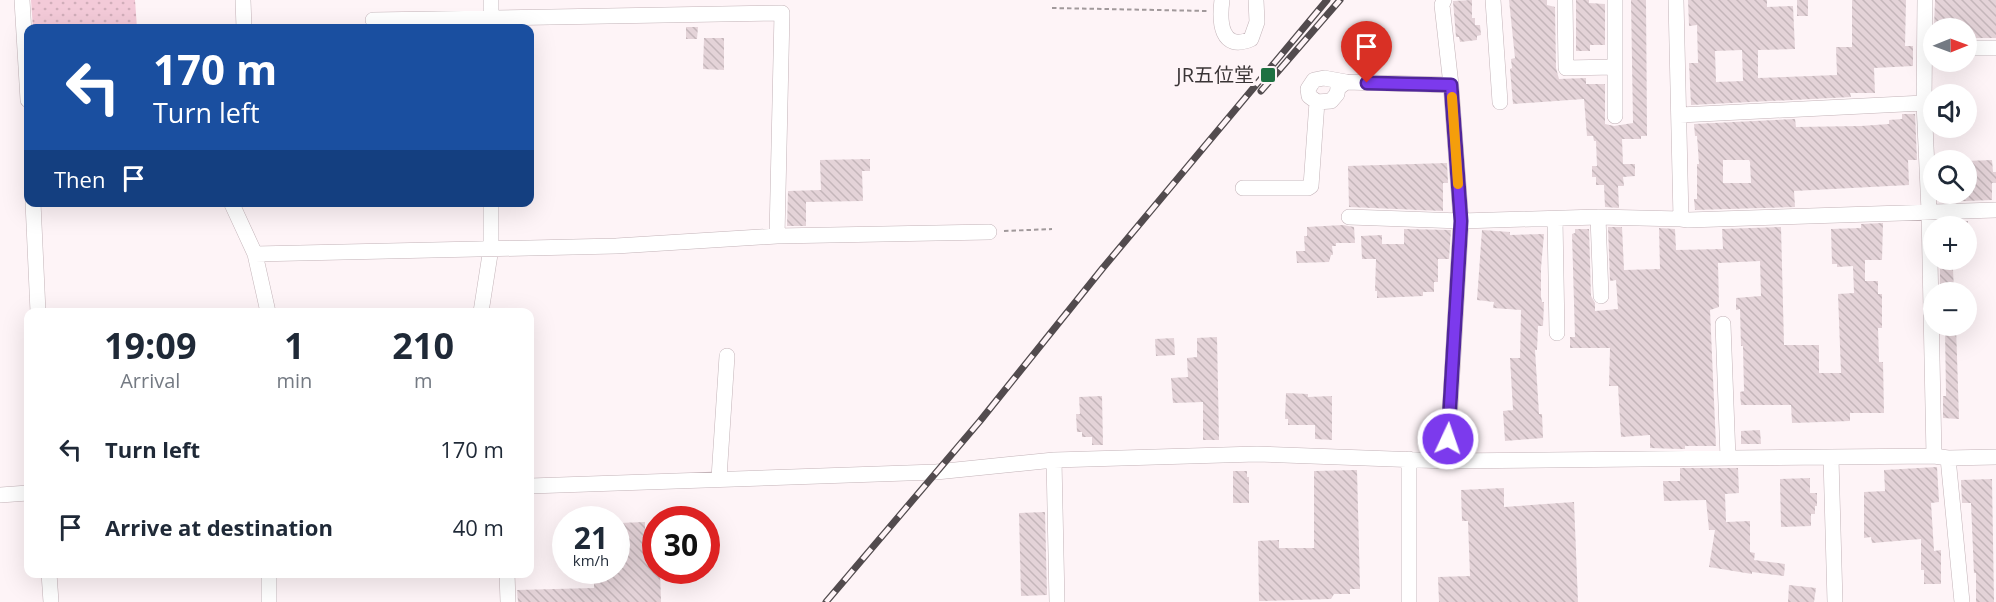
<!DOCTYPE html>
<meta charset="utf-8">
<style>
:root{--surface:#fff;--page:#f2f2f3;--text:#1f2937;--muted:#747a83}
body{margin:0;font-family:"Open Sans","Noto Sans JP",sans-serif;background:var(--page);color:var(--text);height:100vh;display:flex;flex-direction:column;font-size:22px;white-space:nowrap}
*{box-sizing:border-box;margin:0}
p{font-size:20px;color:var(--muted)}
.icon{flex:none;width:33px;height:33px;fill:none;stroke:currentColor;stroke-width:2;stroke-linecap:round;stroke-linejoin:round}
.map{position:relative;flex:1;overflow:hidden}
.side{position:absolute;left:24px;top:308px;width:510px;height:270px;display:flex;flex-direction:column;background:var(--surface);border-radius:12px;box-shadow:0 6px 24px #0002}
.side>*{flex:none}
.top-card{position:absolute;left:24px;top:24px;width:510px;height:183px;border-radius:12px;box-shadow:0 6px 24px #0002;background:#1a4fa0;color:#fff;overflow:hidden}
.needle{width:39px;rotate:89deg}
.buttons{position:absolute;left:1923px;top:18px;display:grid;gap:12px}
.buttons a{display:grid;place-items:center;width:54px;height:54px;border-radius:50%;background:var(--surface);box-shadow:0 6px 24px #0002;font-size:30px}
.speed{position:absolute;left:552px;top:506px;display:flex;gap:12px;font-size:30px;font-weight:700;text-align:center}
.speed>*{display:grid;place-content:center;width:78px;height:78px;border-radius:50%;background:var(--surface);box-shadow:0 6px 24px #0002;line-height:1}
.speed small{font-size:15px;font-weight:400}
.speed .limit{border:9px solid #d22;background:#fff;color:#111}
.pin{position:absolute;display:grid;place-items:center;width:51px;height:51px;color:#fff;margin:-62px -26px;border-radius:50% 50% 50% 0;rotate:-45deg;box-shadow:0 0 6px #0007}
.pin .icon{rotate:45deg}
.me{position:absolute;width:66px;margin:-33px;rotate:3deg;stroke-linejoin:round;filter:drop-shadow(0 0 4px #0008)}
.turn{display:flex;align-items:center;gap:21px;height:126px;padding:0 30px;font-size:27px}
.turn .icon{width:78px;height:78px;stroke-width:2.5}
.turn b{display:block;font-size:42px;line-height:51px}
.then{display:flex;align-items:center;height:57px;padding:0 30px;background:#0003;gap:12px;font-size:22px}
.eta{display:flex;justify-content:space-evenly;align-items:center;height:102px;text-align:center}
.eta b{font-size:36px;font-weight:700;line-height:42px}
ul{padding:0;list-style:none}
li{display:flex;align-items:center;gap:18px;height:78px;padding:0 30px}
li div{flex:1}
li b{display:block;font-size:22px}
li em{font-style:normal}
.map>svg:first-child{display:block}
</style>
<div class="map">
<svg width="1996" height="602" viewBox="0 0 1996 602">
<defs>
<pattern id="park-dots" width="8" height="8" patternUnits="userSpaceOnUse" patternTransform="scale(1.5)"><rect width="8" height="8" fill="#f3cad8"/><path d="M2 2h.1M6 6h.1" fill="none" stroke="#d1aeba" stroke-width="1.8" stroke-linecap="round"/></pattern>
<pattern id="building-back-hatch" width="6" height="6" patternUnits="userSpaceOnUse" patternTransform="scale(1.5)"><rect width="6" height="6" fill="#e4d3d8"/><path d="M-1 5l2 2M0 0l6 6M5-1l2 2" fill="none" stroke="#c4b6ba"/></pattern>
</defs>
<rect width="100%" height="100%" fill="#fef4f7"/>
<path fill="url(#park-dots)" d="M31,0H135L137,28H33Z"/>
<path fill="url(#building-back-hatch)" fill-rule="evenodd" d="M1472,0V18H1475V25H1480L1481,35L1477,36V40L1460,42L1459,37H1456L1453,1Z
M1509,0H1547V5L1555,7L1556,68L1559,79L1586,78V84H1605V124L1614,126L1633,123L1631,0H1646L1647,136H1641V139H1622L1623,164H1635V176L1623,177L1624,186H1618L1619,208L1605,207L1604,185H1596V177H1592V166H1597L1596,141H1594L1593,136H1587L1584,99L1513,104L1510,69L1512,68L1511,59L1515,58Z
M1576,0H1589V3L1605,4V45H1590V51H1576Z
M1688,0H1767V7L1793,6L1795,49L1758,50V78L1837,75L1836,47H1852V0H1906L1905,46H1913V66L1874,68L1875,93H1850L1851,97L1691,105L1689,63H1698L1697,25L1689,26ZM1742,50L1743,81L1716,82L1715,51Z
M1797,0H1808V16H1797Z
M1935,0H1996V38H1966V28H1934Z
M686,27H698L697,39H686Z
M704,38H724V70L703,69Z
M1902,114H1915L1917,160H1908L1909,185L1794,191L1795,207L1695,210L1694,199H1697V164H1699L1697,136H1695L1694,124L1795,119L1796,127L1861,126L1889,124V120L1902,119ZM1723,160H1749L1750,162L1751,183H1723Z
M870,159V171H862L863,201L806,202V226H787L788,191L821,190L820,160Z
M1992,160L1993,172H1996V183H1992V200L1941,202L1940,194H1966V161Z
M1447,163L1448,183H1443V211L1349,207L1348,166Z
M1968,221V226H1941V222Z
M1883,223L1882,260H1865V281H1878V294H1882V328H1878L1879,362H1883L1884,413H1850V421L1792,423L1791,405H1741L1740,392L1744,391L1743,346H1741L1740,309L1736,310V298L1761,296L1760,261L1718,263L1719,307L1710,310L1716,446H1685V449H1681L1650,448V435L1621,437L1618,386H1609L1610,348H1570V337H1575L1572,234L1575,233V229H1589L1591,296L1595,303V311L1618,309L1616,280L1610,281L1608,227H1622L1624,270L1660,269L1659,228L1675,229L1676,250L1723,249L1722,229L1781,227L1784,345H1819V373H1841L1838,294L1854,293L1853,266L1837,267V264H1832L1831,229L1861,228V224Z
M1343,225L1354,227L1355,243H1336V246H1332L1333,255H1331L1329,262L1297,263L1296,251H1305L1304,236H1307V227Z
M1404,229L1451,230L1449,259H1438V282H1434V292H1423V296L1377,298V291H1375L1376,259H1362L1361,236L1382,235V244H1404Z
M1482,230L1510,232V235L1544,234L1541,268V297L1542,302H1544L1543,326H1538L1537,350H1535L1539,414H1542L1543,438L1505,441L1503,411L1513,410L1510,358H1520L1521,310L1493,308L1494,302L1477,300Z
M1940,269H1953L1954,292H1940Z
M1945,326H1956L1959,419L1943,418V396H1946Z
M1217,337L1219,440H1203V402L1173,403L1171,378L1188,377L1187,358L1197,357V338Z
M1174,338L1175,355L1156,356L1155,339Z
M1286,393L1308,394V397L1332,396V440L1315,439V425H1288V419H1285Z
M1102,396L1103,445H1092V437H1082V432H1077L1076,414H1080L1079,397Z
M1760,430L1761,444H1741V431Z
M1937,467L1939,502L1931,503L1934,551L1941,550V584H1924V570H1921V539L1872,543L1871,537L1864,538V492L1885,491L1884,470Z
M1680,468H1738L1739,493L1725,494L1726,522L1750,521V552L1755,553L1754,560L1785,564L1784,576L1752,572V574L1709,567L1715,530H1709L1706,500L1664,501L1663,481H1680Z
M1357,470L1360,589H1350V594H1334L1331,599L1259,601L1258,541L1279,540V548H1314V471Z
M1233,471H1247V477H1249V503H1233Z
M1810,478V493H1817V506H1815V514H1811V526L1781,527L1780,479Z
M1992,479L1994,602H1976V573H1974L1971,503H1962L1961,480Z
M1504,488V507L1574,502L1578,602H1439L1438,577L1470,576L1468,521H1462L1461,490Z
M1045,512L1047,595L1021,596L1019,513Z
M645,522V532H656V570H660L661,602H518L517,590L594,588V570H616V533H619V523Z
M1789,585L1816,588L1814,602H1788Z"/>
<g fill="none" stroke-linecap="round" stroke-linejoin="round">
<g stroke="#c3b3b8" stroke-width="16">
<path id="minor" d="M22,0L28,100
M243,0L244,28
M491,0V28
M1222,0C1219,22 1221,52 1251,39L1257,22L1256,0
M1444,0L1442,5L1451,85L1461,221L1447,461
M1493,0L1500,102
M1565,0L1566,68L1614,67
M1676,0L1681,219L1688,220L1996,210
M1925,0L1924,103L1929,211L1934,456
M373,20L782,13L777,236
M1966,48H1996
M1324,78L1346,82L1338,88L1337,94L1331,101L1317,102L1309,96L1308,89L1314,80Z
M1346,82L1451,85
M1680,115L1924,103
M1615,116V0
M1243,188H1308L1311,186L1317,102
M33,202L38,312
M231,202L255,254L268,312
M1349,217L1461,221L1598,217L1681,219
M1598,217L1601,296
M1555,219L1557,333
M255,254L616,246L777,236L989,232
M481,312L491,248V202
M1723,324L1728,458
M1831,458L1835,602
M1948,458L1962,602
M1409,459V602
M1054,460L1057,602
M719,478L727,356
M530,486L936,472L1054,460L1257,454L1447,461L1934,456L1948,458L1996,457
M0,495L28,493
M49,573L51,602
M507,573L508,602
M269,602V573"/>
</g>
<path stroke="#a1999b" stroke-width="2" stroke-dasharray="4.5 3" stroke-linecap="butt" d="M1052,8L1208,11
M1004,231L1052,229"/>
<use href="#minor" stroke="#fff" stroke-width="15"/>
<g stroke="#524b4e" stroke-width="7">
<path id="rail" d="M1261,91L1340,0
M826,602L980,421L1102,269L1327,0"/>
</g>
<use href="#rail" stroke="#fef4f7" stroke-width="4.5" stroke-dasharray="14" stroke-linecap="butt"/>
</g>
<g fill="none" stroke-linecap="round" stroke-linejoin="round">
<g stroke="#51269a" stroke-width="15">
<path id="route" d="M1367,83L1451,85L1461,221L1448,439"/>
</g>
<use href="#route" stroke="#7c3aed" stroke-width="10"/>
<path stroke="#f59e0b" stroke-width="10" d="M1452,97L1458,184"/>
</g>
<rect fill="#1e7142" stroke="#fef4f7" stroke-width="2" x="1260" y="67" width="16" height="16" rx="3"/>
<g text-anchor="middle" stroke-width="6" stroke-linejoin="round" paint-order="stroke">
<g font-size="20" fill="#3a3436" stroke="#fef4f7" text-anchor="end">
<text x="1254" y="82">JR五位堂</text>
</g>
</g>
</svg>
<div class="buttons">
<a><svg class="needle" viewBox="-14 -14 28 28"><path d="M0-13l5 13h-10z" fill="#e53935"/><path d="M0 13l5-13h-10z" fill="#747a83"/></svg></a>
<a><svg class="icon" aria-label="sound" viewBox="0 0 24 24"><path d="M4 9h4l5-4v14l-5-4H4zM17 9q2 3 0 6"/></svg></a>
<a><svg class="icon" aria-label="search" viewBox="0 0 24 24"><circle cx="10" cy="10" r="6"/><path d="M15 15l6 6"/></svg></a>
<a>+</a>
<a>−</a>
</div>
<div class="speed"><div>21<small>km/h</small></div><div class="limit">30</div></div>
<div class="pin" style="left:1367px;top:83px;background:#d93025"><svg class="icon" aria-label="arrive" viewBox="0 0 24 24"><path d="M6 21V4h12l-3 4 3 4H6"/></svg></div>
<svg class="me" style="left:1448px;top:439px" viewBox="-20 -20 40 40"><circle r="17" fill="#7c3aed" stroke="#fff" stroke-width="3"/><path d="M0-11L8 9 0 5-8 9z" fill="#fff"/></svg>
<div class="top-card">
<div class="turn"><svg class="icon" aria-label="left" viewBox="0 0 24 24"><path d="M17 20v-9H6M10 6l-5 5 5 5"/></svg><div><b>170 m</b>Turn left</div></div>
<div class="then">Then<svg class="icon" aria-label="arrive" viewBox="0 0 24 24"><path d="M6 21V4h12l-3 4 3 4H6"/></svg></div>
</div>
<section class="side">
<div class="eta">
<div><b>19:09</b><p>Arrival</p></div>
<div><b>1</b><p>min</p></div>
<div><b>210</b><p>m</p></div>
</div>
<ul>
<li><svg class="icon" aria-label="left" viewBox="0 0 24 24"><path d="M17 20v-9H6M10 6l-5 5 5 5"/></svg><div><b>Turn left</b></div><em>170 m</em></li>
<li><svg class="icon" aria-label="arrive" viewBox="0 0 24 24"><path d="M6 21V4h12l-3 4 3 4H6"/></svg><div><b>Arrive at destination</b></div><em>40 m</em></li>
</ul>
</section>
</div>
